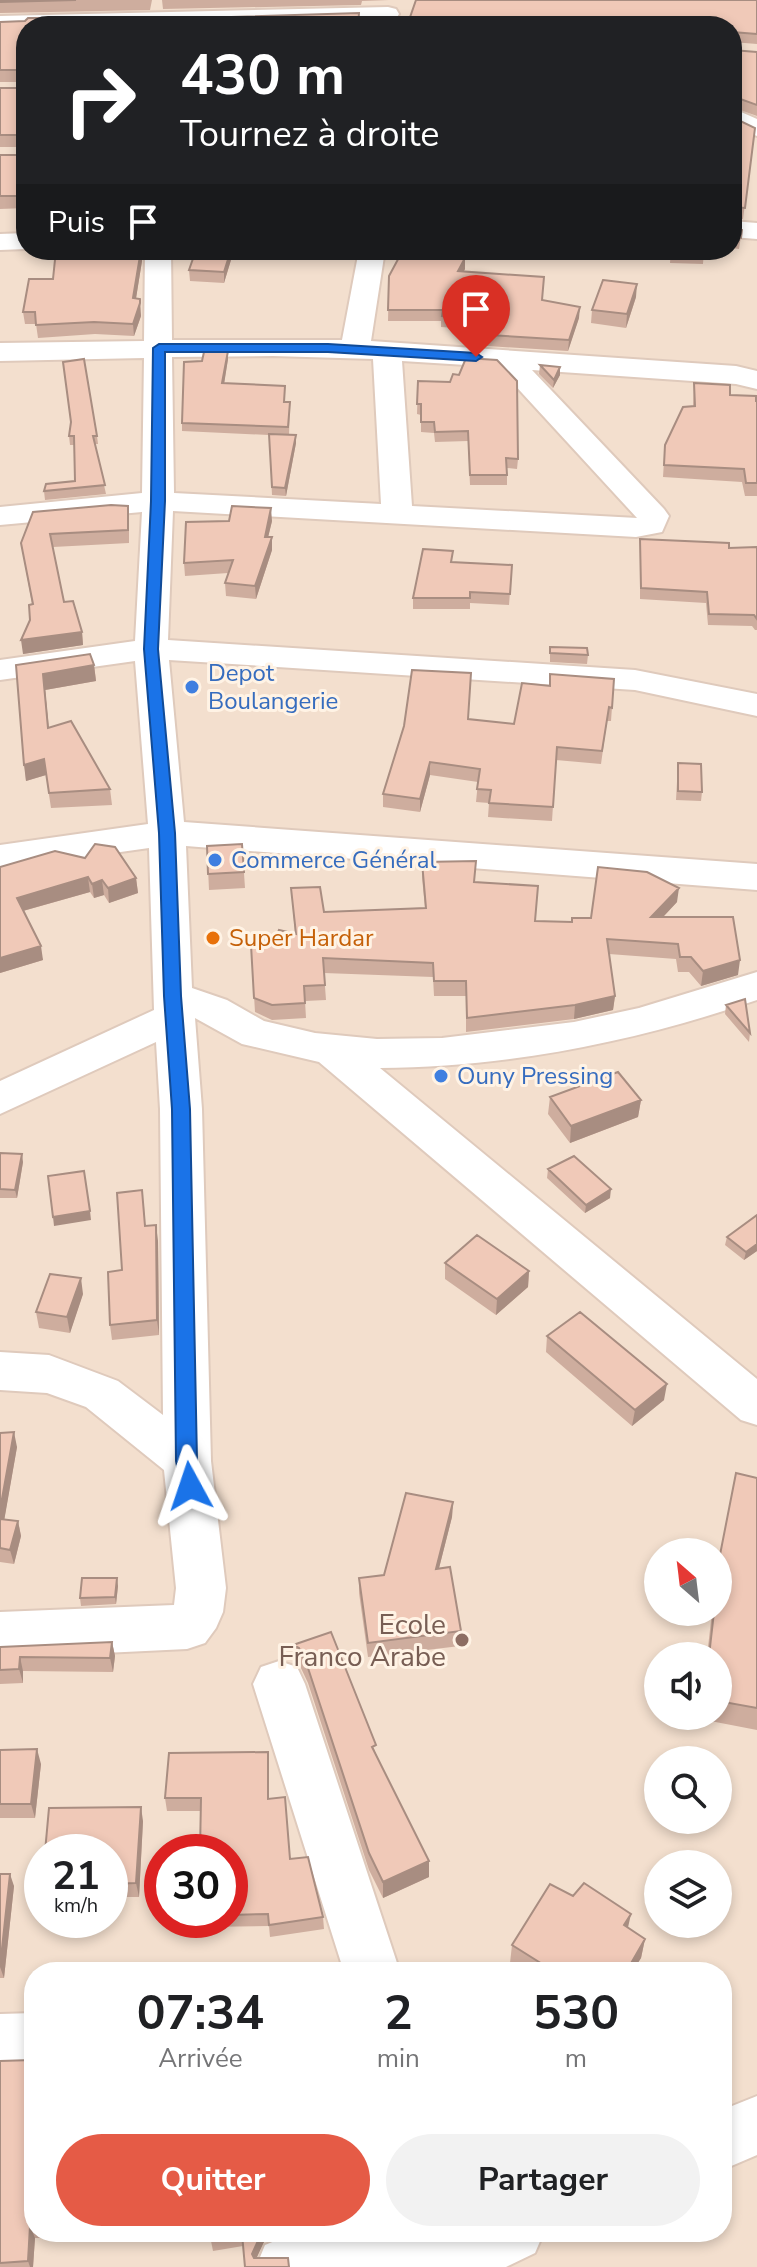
<!DOCTYPE html>
<html lang="fr">
<meta charset="utf-8">
<style>
:root{--surface:#fff;--page:#f2f2f2;--text:#202124;--muted:#757577;--accent:#e55b46}
body{margin:0;font-family:"Nunito Sans",sans-serif;background:var(--page);color:var(--text);height:100vh;display:flex;flex-direction:column;font-size:30px;white-space:nowrap}
*{box-sizing:border-box;margin:0}
p{font-size:26px;color:var(--muted)}
.icon{flex:none;width:44px;height:44px;fill:none;stroke:currentColor;stroke-width:2;stroke-linecap:round;stroke-linejoin:round}
.map{position:relative;flex:1;overflow:hidden}
.side{position:absolute;left:24px;top:1962px;width:708px;height:280px;display:flex;flex-direction:column;background:var(--surface);border-radius:32px;box-shadow:0 4px 12px #0003}
.side>*{flex:none}
.guide{position:absolute;left:16px;top:16px;width:726px;height:244px;border-radius:32px;box-shadow:0 4px 12px #0003;background:#202124;color:#fff;overflow:hidden}
.needle{width:52px;rotate:332deg}
.tools{position:absolute;left:644px;top:1538px;display:grid;gap:16px}
.tools a{display:grid;place-items:center;width:88px;height:88px;border-radius:50%;background:var(--surface);box-shadow:0 4px 12px #0003;font-size:40px}
.speed{position:absolute;left:24px;top:1834px;display:flex;gap:16px;font-size:40px;font-weight:700;text-align:center}
.speed>*{display:grid;place-content:center;width:104px;height:104px;border-radius:50%;background:var(--surface);box-shadow:0 4px 12px #0003;line-height:1}
.speed small{font-size:20px;font-weight:400}
.speed .limit{border:12px solid #d22;background:#fff;color:#111}
.pin{position:absolute;display:grid;place-items:center;width:68px;height:68px;color:#fff;margin:-82px -34px;border-radius:50% 50% 50% 0;rotate:-45deg;box-shadow:0 0 8px #0007}
.pin .icon{rotate:45deg}
.me{position:absolute;width:88px;margin:-44px;rotate:355deg;stroke-linejoin:round;filter:drop-shadow(0 0 6px #0008)}
.turn{display:flex;align-items:center;gap:28px;height:168px;padding:0 32px;font-size:36px}
.turn .icon{width:104px;height:104px;stroke-width:2.5}
.turn b{display:block;font-size:56px;line-height:68px}
.then{display:flex;align-items:center;height:76px;padding:0 32px;background:#0003;gap:16px;font-size:30px}
.eta{display:flex;justify-content:space-evenly;align-items:center;height:136px;text-align:center}
.eta b{font-size:48px;font-weight:700;line-height:56px}
.primary-button{display:flex;gap:16px;margin-top:auto;padding:16px 32px}
.primary-button a{flex:1;height:92px;border-radius:48px;background:var(--accent);color:#fff;font-size:32px;font-weight:700;line-height:92px;text-align:center}
.primary-button a+a{background:var(--page);color:var(--text)}
.map>svg:first-child{display:block}
</style>
<div class="map">
<svg width="757" height="2267" viewBox="0 0 757 2267">
<rect width="100%" height="100%" fill="#fceee0"/>
<path fill="#f3dfce" fill-rule="evenodd" d="M0,0H757V2267H0ZM26,26H732V250H26ZM658,1552H718V1612H658ZM658,1656H718V1716H658ZM658,1760H718V1820H658ZM42,1852H110V1920H42ZM162,1852H230V1920H162ZM658,1864H718V1924H658ZM34,1972H722V2232H34Z"/>
<g fill="none" stroke-linecap="round" stroke-linejoin="round">
<g stroke="#dfcabc" stroke-width="4">
<path id="minor" d="M388,7L396,9L399,14L396,19L168,26H26V29L0,30V16Z
M732,108L757,119V136L732,125Z
M732,221L757,223V239L732,237Z
M26,233V249L0,250V234Z
M145,250H171L172,340H342L359,250H385L371,341L736,366L757,371V389L736,384L532,370L664,509L669,516L662,532L636,537L173,511L168,640L635,670L757,694V716L635,690L169,660L184,822L757,864V890L186,846L192,988L227,1000L264,1021L315,1033L377,1039L442,1038L574,1022L639,1008L757,972V1000C634,1042 510,1067 380,1068L757,1379V1425L741,1420L319,1062L242,1044L195,1018L202,1109L211,1461L226,1588L223,1612L216,1628L205,1643L187,1649L0,1658V1612L174,1605L176,1588L164,1470L86,1407L47,1393L0,1390V1352L49,1355L118,1381L163,1415L160,1109L156,1042L0,1114V1081L154,1010L149,848L0,869V845L148,824L135,661L0,680V660L135,641L142,512L0,525V507L142,493L144,358L0,361V343L144,341ZM273,356L373,359L381,504L174,493L172,357ZM402,361L498,367L637,518L412,506Z
M279,1661L297,1667L305,1684L400,1972H344L253,1684L261,1667Z
M34,2013V2071L0,2072V2014Z
M757,2096V2155L722,2170V2110Z
M322,2232H544L535,2253L506,2267H256L265,2245L287,2236Z"/>
</g>
<use href="#minor" fill="#fff" fill-rule="evenodd"/>
</g>
<path fill="#cead9e" d="M0,0H152L150,10L0,13Z
M162,0H389L362,1L361,5L163,9Z
M757,0V44L732,42V26Z
M147,18L148,26H26V82H0V22Z
M732,50L757,52V116L732,107Z
M0,88H26V147H0Z
M732,117L755,128L743,219L732,218Z
M0,155H26V208L0,209Z
M732,227L742,230L739,249L732,248Z
M56,250H142V261L136,298L141,316L134,336L95,334L38,338L36,324H25L23,312L53,279Z
M196,250H234L224,283L190,281L189,270Z
M671,250H704L703,264L670,263Z
M465,269L464,271L543,301L579,318L568,351L472,345L473,329L441,327V321H388L389,276Z
M636,297L626,328L591,323L592,310Z
M228,351V359L224,383L284,402H290L289,435H296V443L286,496L272,495L269,435L182,431V423L202,361Z
M540,365L560,367V375L553,388L539,374Z
M418,381L518,459L517,469L507,468V485H470L468,441L435,442L434,433L421,432V415L417,414Z
M694,383L730,395L757,401V496H745L742,482L663,477L665,445L693,406Z
M69,436H97L98,444H95L106,494L45,500L44,491L75,481V445H70Z
M33,512L129,519V543L53,547L64,602L82,632L83,645L23,654L30,620L32,604L21,543Z
M272,521L268,537H272V550L256,599L226,596L225,583L228,573L185,576L184,563Z
M640,539L729,548L757,547V630H755L752,626L708,625L706,603L640,599Z
M453,562L512,565L509,605L470,603V609H413V598Z
M550,647L588,655L587,664L550,662Z
M16,665H94L96,681L45,690L49,728L110,789L112,805L51,808L46,775L26,781Z
M614,679L611,721H607L601,764L556,760L552,821L488,817L489,803L476,802L478,782L430,775L420,812L383,807V794L404,726L469,719L514,724L549,685Z
M678,763L702,792L701,801L676,800Z
M242,844L245,888L209,890L207,846Z
M422,862L475,882L535,921L572,922L677,902L663,917L738,975L701,986L689,972H678L676,959L609,954L615,996L613,1010L574,1019L466,1032V996H434L433,977L324,973L326,1000L305,1001L306,1018L272,1020L255,1012L251,945L273,944L295,933L291,888L324,912L425,908L422,877Z
M0,867L136,878L138,893L109,903L104,895L94,898L90,892L23,911L43,960L0,973Z
M726,1005L750,1033L749,1042L725,1014Z
M550,1097L641,1100L638,1117L570,1143L548,1114Z
M0,1153L23,1162L17,1198H0Z
M548,1169L610,1198L585,1213L547,1178Z
M144,1206L145,1226L158,1241L159,1335L112,1340L110,1325L122,1270Z
M757,1215V1251L744,1260L725,1245L727,1237Z
M445,1263L529,1271L528,1287L496,1315L445,1279Z
M83,1294L70,1333L39,1328L36,1312Z
M547,1336L664,1400L632,1426L546,1352Z
M0,1433L17,1447L4,1520L18,1521L21,1536L14,1564L0,1562Z
M757,1478V1730L700,1719V1716H718V1656H707L712,1612H718Z
M453,1502L452,1517L439,1568L461,1631L460,1646L368,1657L359,1593V1578L384,1575Z
M118,1586L116,1604L81,1606L80,1598Z
M331,1632L376,1754L429,1877L383,1898L369,1870L308,1683L300,1666L294,1663L293,1645Z
M112,1642L115,1656L113,1672L23,1671V1683L0,1684V1647Z
M0,1750L41,1764L35,1818H0Z
M269,1765V1799L290,1859L323,1917L324,1929L270,1937L269,1926L200,1927L199,1920H230V1852L201,1811H167L165,1798Z
M143,1821L139,1897H110V1852Z
M0,1874L14,1886L4,1978H0Z
M628,1928L645,1939L641,1958L632,1972H524L510,1963L512,1945Z
M34,2039V2232H293L286,2233L264,2242L245,2267L243,2246L213,2251L210,2236L35,2238L33,2267H0V2061L32,2060Z"/>
<path fill="#a88d81" d="M141,250H142V261L134,311L133,298Z
M231,250H234L224,283V272Z
M465,258V269L458,282V271Z
M637,284L636,297L626,328L627,314Z
M140,299L141,316L134,336L133,324Z
M580,307L579,318L568,351L569,340Z
M228,351V359L223,391L222,383Z
M560,367V375L553,388L554,380Z
M296,435V443L286,496L285,488Z
M271,508L272,521L265,550V537Z
M272,537V550L256,599L255,586Z
M82,632L83,645L23,654L21,640Z
M94,665L96,681L45,690L50,744L43,674Z
M44,759L46,775L26,781L24,765Z
M430,762V775L420,812V799Z
M88,877L90,892L19,912L17,898Z
M136,878L138,893L109,903L108,888Z
M102,880L104,895L94,898L92,884Z
M679,888L677,902L649,932L651,917Z
M41,946L43,960L0,973V958Z
M740,960L738,975L701,986L703,971Z
M615,996L613,1010L574,1019L575,1005Z
M641,1100L638,1117L570,1143L571,1126Z
M22,1154L23,1162L17,1198L15,1190Z
M611,1189L610,1198L585,1213L586,1205Z
M90,1211L91,1220L54,1226L53,1217Z
M156,1225L158,1241L159,1335L157,1320Z
M757,1244V1251L744,1260L746,1252Z
M529,1271L528,1287L496,1315L497,1299Z
M81,1278L83,1294L70,1333L67,1317Z
M667,1384L664,1400L632,1426L635,1410Z
M14,1432L17,1447L2,1533L0,1526V1510Z
M453,1502L452,1517L435,1584L436,1569Z
M18,1521L21,1536L14,1564L10,1550Z
M117,1578L118,1586L116,1604L115,1597Z
M112,1642L115,1656L113,1672L110,1658Z
M20,1657L23,1671V1683L19,1669Z
M37,1749L41,1764L35,1818L31,1804Z
M141,1807L143,1821L139,1897L136,1883Z
M429,1861V1877L383,1898V1882Z
M10,1874L14,1886L4,1978L0,1967Z
M631,1914L627,1932L624,1925Z
M645,1939L641,1958L632,1972H626Z
M30,2226L35,2238L33,2267H30L28,2261Z
M262,2232H286V2233L264,2242L253,2266L252,2254Z"/>
<path fill="#f0c9b8" stroke="#a88d81" stroke-width="2" d="M0,0H76L0,2Z
M416,0H757V34L732,32V26H407Z
M359,13L358,26H167L166,19Z
M28,18H147L146,26H26V70H0V22L25,21Z
M732,50L757,52V105L732,96Z
M0,88H26V135H0Z
M732,117L755,128L745,208L734,207L732,209Z
M0,155H26V196H0Z
M732,227L742,230L741,238L732,237Z
M56,250H141L133,298L140,299V303L133,324L94,322L36,325L35,312H23L29,279H53Z
M196,250H231L224,272L189,270Z
M403,250L465,258L458,271L544,277L542,300L580,307L569,340L472,334L475,318L442,316L443,310H388L389,276Z
M671,250H704V254L671,253Z
M603,280L637,284L627,314L592,310Z
M228,351L222,383L285,386L284,402H290L288,427L182,423L184,362L202,361L204,352Z
M466,358L497,360L517,381L518,459L506,458L507,475H470L468,431L435,432L434,422H421V404H417L418,381L450,382L453,374L459,375Z
M84,359L97,436H93L105,485L44,491L46,484L75,481L74,436H69L71,422L63,362Z
M540,365L560,367L554,380Z
M694,383L730,385V395L756,396V401H757V483H746L744,469L664,465L665,445L683,407L695,406Z
M269,434L296,435L285,488L272,487Z
M111,505L128,506V530L50,534L64,602L73,601L82,632L21,640L30,620L29,605L33,604L21,543L33,512Z
M232,506L271,508L265,537H272L255,586L225,583L233,560L184,563L186,522L229,521Z
M640,539L729,543V548L757,547V619L754,615L709,614L707,592L641,588Z
M423,549L453,551L451,562L512,565L510,594L470,592V598H413Z
M550,647L587,648L588,655L550,653Z
M90,654L94,665L43,674L48,728L71,721L110,789L49,793L44,759L24,765L16,665Z
M412,670L471,673L468,719L514,724L522,683L550,686V674L614,679L612,708L609,707L602,751L557,747L553,807L489,803L491,790L477,789L480,769L430,762L420,799L383,794L404,726Z
M678,763L701,764L702,792L678,791Z
M95,844L115,847L136,878L108,888L102,880L92,884L88,877L17,898L41,946L0,958V867L55,851L85,858Z
M242,844L244,872L208,874L207,846Z
M476,861L474,882L538,886L535,921L572,922V918H591L598,867L647,872L679,888L651,917H733L740,960L703,971L691,957H680L678,944L607,939L615,996L575,1005L467,1018L466,981H434L433,963L323,958L325,985L304,986L305,1003L272,1005L254,998L251,945L273,944L279,930L296,934L291,888L320,887L324,912L426,908L422,862Z
M745,999L750,1033L726,1005Z
M618,1072L641,1100L571,1126L550,1097Z
M0,1153L22,1154L15,1190L0,1189Z
M574,1156L611,1189L586,1205L548,1169Z
M84,1171L90,1211L53,1217L48,1176Z
M142,1190L145,1226L156,1225L157,1320L110,1325L108,1272L122,1270L117,1193Z
M757,1215V1244L746,1252L727,1237Z
M477,1235L529,1271L497,1299L445,1263Z
M50,1274L81,1278L67,1317L36,1312Z
M580,1312L667,1384L635,1410L547,1336Z
M14,1432L0,1510V1433Z
M736,1473L757,1478V1708L718,1701V1656H709L714,1612H718V1565Z
M406,1493L453,1502L436,1569L450,1567L461,1631L368,1643L359,1578L384,1575Z
M0,1519L18,1521L10,1550L0,1548Z
M82,1578H117L115,1597L80,1598Z
M331,1632L376,1745L372,1747L429,1861L383,1882L369,1853L307,1665L299,1648L293,1645Z
M112,1642L110,1658L20,1657L19,1669L0,1670V1647Z
M37,1749L31,1804H0V1750Z
M268,1752V1799L285,1797L290,1859L308,1857L323,1917L269,1925L268,1914L230,1915V1852H200L201,1798H165L169,1753Z
M141,1807L136,1883L110,1884V1852H45L49,1808Z
M0,1874H10L0,1967Z
M584,1883L631,1914L624,1925L645,1939L626,1972H555L512,1945L550,1884L573,1896Z
M33,2039H34V2226H30L28,2261L0,2263V2061L32,2060Z
M210,2232H262L252,2254L254,2258H288L289,2267H245L242,2234L211,2239Z"/>
<path fill="#1a73e8" stroke="#114b97" stroke-width="2" d="M328,344L476,353L482,357L476,361L328,352H165V501L158,649L175,833L181,996L190,1109L197,1461L200,1486L197,1492L190,1495L182,1492L176,1461L172,1109L164,996L159,833L144,649L151,501L153,348L159,344Z"/>
<g fill="#3f7fe0" stroke="#fff3e5" stroke-width="3">
<circle cx="192" cy="687" r="8"/>
<circle cx="215" cy="860" r="8"/>
<circle cx="441" cy="1076" r="8"/>
</g>
<circle fill="#e8710a" stroke="#fff3e5" stroke-width="3" cx="213" cy="938" r="8"/>
<circle fill="#8d6e63" stroke="#fff3e5" stroke-width="3" cx="462" cy="1640" r="8"/>
<g text-anchor="middle" stroke-width="6" stroke-linejoin="round" paint-order="stroke">
<g font-size="24" fill="#366cbe" stroke="#fff3e5" text-anchor="start">
<text x="208" y="681">Depot<tspan x="208" dy="28">Boulangerie</tspan></text>
<text x="231" y="868">Commerce Général</text>
<text x="457" y="1084">Ouny Pressing</text>
</g>
<g font-size="24" fill="#c56008" stroke="#fff3e5" text-anchor="start">
<text x="229" y="946">Super Hardar</text>
</g>
<g font-size="28" fill="#785e54" stroke="#fff3e5" text-anchor="end">
<text x="446" y="1634">Ecole<tspan x="446" dy="32">Franco Arabe</tspan></text>
</g>
</g>
</svg>
<div class="tools">
<a><svg class="needle" viewBox="-14 -14 28 28"><path d="M0-13l5 13h-10z" fill="#e53935"/><path d="M0 13l5-13h-10z" fill="#757577"/></svg></a>
<a><svg class="icon" aria-label="sound" viewBox="0 0 24 24"><path d="M4 9h4l5-4v14l-5-4H4zM17 9q2 3 0 6"/></svg></a>
<a><svg class="icon" aria-label="search" viewBox="0 0 24 24"><circle cx="10" cy="10" r="6"/><path d="M15 15l6 6"/></svg></a>
<a><svg class="icon" aria-label="layers" viewBox="0 0 24 24"><path d="M12 4l9 5-9 5-9-5zM3 14l9 5 9-5"/></svg></a>
</div>
<div class="speed"><div>21<small>km/h</small></div><div class="limit">30</div></div>
<div class="pin" style="left:476px;top:357px;background:#d93025"><svg class="icon" aria-label="arrive" viewBox="0 0 24 24"><path d="M6 21V4h12l-3 4 3 4H6"/></svg></div>
<svg class="me" style="left:190px;top:1486px" viewBox="-20 -20 40 40"><path d="M0-17L14 15 0 8-14 15z" fill="#1a73e8" stroke="#fff" stroke-width="4"/></svg>
<div class="guide">
<div class="turn"><svg class="icon" aria-label="right" viewBox="0 0 24 24"><path d="M7 20v-9h11M14 6l5 5-5 5"/></svg><div><b>430 m</b>Tournez à droite</div></div>
<div class="then">Puis<svg class="icon" aria-label="arrive" viewBox="0 0 24 24"><path d="M6 21V4h12l-3 4 3 4H6"/></svg></div>
</div>
<section class="side">
<div class="eta">
<div><b>07:34</b><p>Arrivée</p></div>
<div><b>2</b><p>min</p></div>
<div><b>530</b><p>m</p></div>
</div>
<div class="primary-button"><a>Quitter</a><a>Partager</a></div>
</section>
</div>
